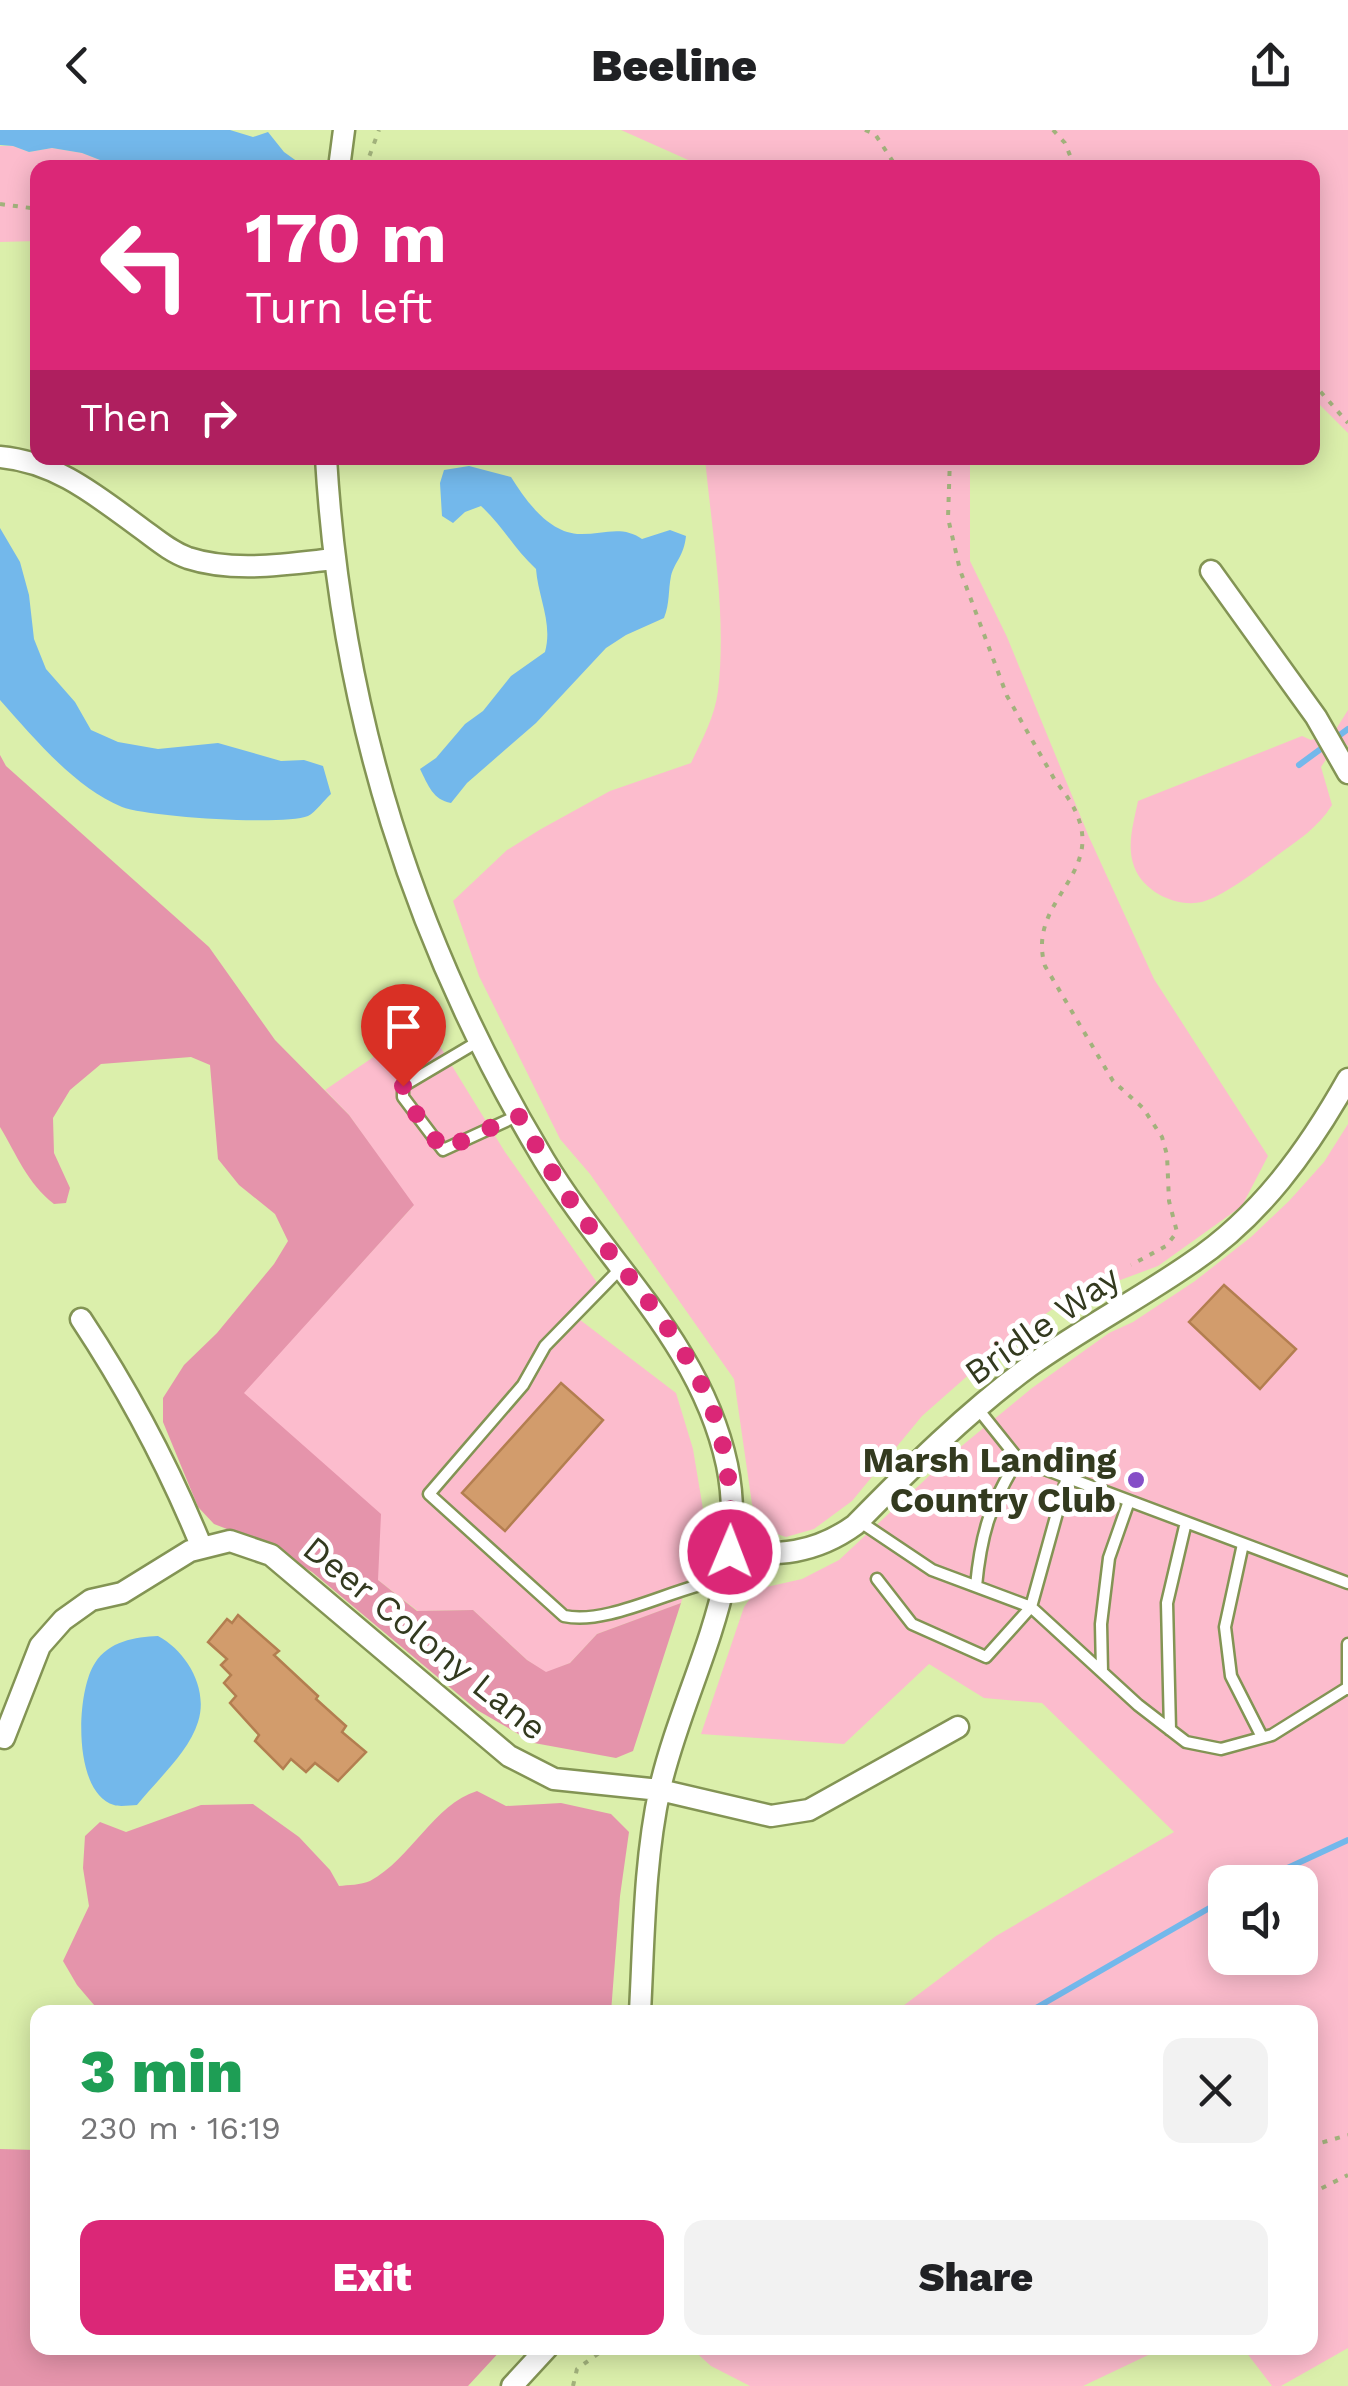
<!DOCTYPE html>
<meta charset="utf-8">
<style>
:root{--surface:#fff;--page:#f2f2f2;--text:#202124;--muted:#757577;--accent:#db2777}
body{margin:0;font-family:"Work Sans",sans-serif;background:var(--page);color:var(--text);height:100vh;display:flex;flex-direction:column;font-size:38px;white-space:nowrap}
*{box-sizing:border-box;margin:0}
p{font-size:32px;color:var(--muted)}
.icon{flex:none;width:55px;height:55px;fill:none;stroke:currentColor;stroke-width:2;stroke-linecap:round;stroke-linejoin:round}
.map{position:relative;flex:1;overflow:hidden}
.sheet{position:absolute;left:30px;top:1875px;width:1288px;height:350px;display:flex;flex-direction:column;background:var(--surface);border-radius:20px;box-shadow:0 5px 25px #0003}
.sheet>*{flex:none}
.top-card{position:absolute;left:30px;top:30px;width:1290px;height:305px;border-radius:20px;box-shadow:0 5px 25px #0003;background:#db2777;color:#fff;overflow:hidden}
.controls{position:absolute;left:1208px;top:1735px;display:grid;gap:20px}
.controls a{display:grid;place-items:center;width:110px;height:110px;border-radius:20px;background:var(--surface);box-shadow:0 5px 25px #0003;font-size:50px}
.pin{position:absolute;display:grid;place-items:center;width:85px;height:85px;color:#fff;margin:-102px -42px;border-radius:50% 50% 50% 0;rotate:-45deg;box-shadow:0 0 10px #0007}
.pin .icon{rotate:45deg}
.me{position:absolute;width:110px;margin:-55px;rotate:1deg;stroke-linejoin:round;filter:drop-shadow(0 0 8px #0008)}
.turn{display:flex;align-items:center;gap:35px;height:210px;padding:0 50px;font-size:45px}
.turn .icon{width:130px;height:130px;stroke-width:2.5}
.turn b{display:block;font-size:70px;line-height:85px}
.then{display:flex;align-items:center;height:95px;padding:0 50px;background:#0003;gap:20px;font-size:38px}
.round{display:grid;place-items:center;flex:none;width:105px;height:105px;border-radius:20px;background:var(--page)}
.headline{display:flex;align-items:center;justify-content:space-between;height:170px;padding:0 50px}
h1{font-size:60px;font-weight:800;line-height:75px;color:#1e9e55}
.button{display:flex;gap:20px;margin-top:auto;padding:20px 50px}
.button a{flex:1;height:115px;border-radius:20px;background:var(--accent);color:#fff;font-size:40px;font-weight:800;line-height:115px;text-align:center}
.button a+a{background:var(--page);color:var(--text)}
header{display:flex;justify-content:space-between;align-items:center;height:130px;padding:0 50px;background:var(--surface);font-size:45px;font-weight:800}
.map>svg:first-child{display:block}
</style>
<header><svg class="icon" aria-label="back" viewBox="0 0 24 24"><path d="M15 5l-7 7 7 7"/></svg>Beeline<svg class="icon" aria-label="share" viewBox="0 0 24 24"><path d="M12 15V3M7 8l5-5 5 5M5 13v7h14v-7"/></svg></header>
<div class="map">
<svg width="1348" height="2256" viewBox="0 0 1348 2256">
<rect width="100%" height="100%" fill="#dbefab"/>
<path fill="#fcbccd" fill-rule="evenodd" d="M621,0H1348V303L1313,268L1312,38L704,37Z
M0,16H13L29,22L52,18L82,23L118,37L38,38L37,111L0,112Z
M705,328H970V431L1007,507L1089,707L1154,849L1268,1026L1242,1076L1158,1136L1064,1171L1007,1211L922,1286L852,1371L814,1399L786,1407L765,1400L752,1374L734,1249L590,1044L560,1009L479,846L453,771L507,720L541,699L610,661L691,633C702,610 715,586 718,561C727,484 712,404 705,328Z
M1348,580V615L1331,622L1321,637L1332,675C1318,698 1297,711 1275,727C1258,740 1222,767 1202,772C1175,778 1140,760 1133,733C1127,714 1134,691 1138,671L1302,606L1311,610L1333,604Z
M425,892L505,1022L598,1154L571,1183L676,1263L693,1319L703,1379L692,1434L681,1473L597,1504L570,1533L546,1543L527,1530L473,1480L418,1481L378,1450L243,1263L413,1076L349,985L325,960Z
M1348,994V2218L1281,2256H1272L1243,2218H1310V1882H895L996,1806L1174,1702L1042,1573L984,1568L929,1534L844,1614L701,1604L744,1477L757,1459L802,1449L839,1430L958,1319L1032,1258L1109,1203L1133,1192L1195,1151L1251,1107L1289,1071L1324,1032ZM1225,1752H1300V1828H1225Z
M691,2218H1163L1083,2256H750L711,2236Z"/>
<path fill="#e594ab" d="M0,625L6,636L209,817L275,910L349,985L414,1075L244,1263L381,1384L378,1450L417,1481L473,1480L527,1530L546,1542L570,1533L597,1504L681,1473L633,1621L616,1628L534,1613L477,1580L312,1442L268,1415L214,1394L198,1377L163,1292V1268L184,1235L217,1203L274,1134L288,1111L275,1084L239,1055L218,1029L210,935L191,927L101,934L70,960L53,988L54,1023L70,1058L66,1073L54,1074C27,1053 17,1025 0,997Z
M477,1661L506,1676L561,1673L611,1684L629,1702L620,1766L611,1882H100L77,1855L63,1831L89,1776L83,1738L85,1706L100,1692L126,1702L201,1675L253,1674L299,1707L330,1740L339,1756C348,1755 361,1755 370,1751C411,1729 434,1674 477,1661Z
M0,2019L37,2020L38,2218H503L468,2256H0Z"/>
<path fill="#73b8eb" d="M0,0H230L253,7L268,2L284,22L298,32V37H118L82,23L52,18L29,22L13,16L0,15Z
M469,336L511,347C526,371 550,405 582,404C603,404 623,395 642,409L670,400L686,406C684,426 675,431 671,446C668,461 670,473 664,488L626,505L606,518L536,593L467,653L451,673C433,670 428,655 420,639L436,628L465,594L483,581L511,546L545,522C553,493 538,467 536,439C515,420 502,395 481,376L465,382L453,393L442,386L440,353L444,340Z
M0,398L20,432L29,465L34,509L46,539L75,572L91,600L118,612L158,619L218,613L281,631L304,630L323,636L331,664C324,670 316,682 308,686C284,696 147,687 122,677C74,657 34,608 0,570Z
M158,1506C186,1521 209,1558 198,1592C189,1622 157,1650 137,1675C131,1675 120,1677 114,1675C72,1663 76,1561 95,1533C109,1511 135,1507 158,1506Z"/>
<g fill="none" stroke-linecap="round" stroke-linejoin="round">
<path stroke="#73b8eb" stroke-width="6" d="M1299,635L1348,599
M1257,1752L1348,1710
M1029,1882L1225,1769"/>
</g>
<path fill="#d29c6c" stroke="#b37e50" stroke-width="2.5" d="M1224,1155L1296,1219L1260,1259L1189,1192Z
M561,1253L603,1290L505,1401L462,1363Z
M238,1485L279,1521L274,1525L318,1566L316,1569L346,1596L342,1602L366,1622L338,1651L315,1633L306,1642L291,1629L283,1639L255,1611L259,1605L230,1573L236,1566L224,1553L231,1545L221,1535L227,1529L208,1512L227,1489L232,1493Z"/>
<g fill="none" stroke-linecap="round" stroke-linejoin="round">
<g stroke="#839454" stroke-width="15">
<path id="service" d="M479,911L403,956V967L443,1020L519,985
M621,1138L545,1216L523,1255L429,1364L564,1486C609,1496 676,1456 725,1449
M978,1279L1018,1329L1348,1453
M859,1391L932,1440L1031,1477L1138,1575L1186,1612L1221,1619L1272,1605L1347,1558
M1243,1414L1225,1497L1231,1546L1262,1607
M877,1449L912,1494L986,1527L1031,1477L1067,1347
M976,1456C981,1403 990,1375 1018,1329
M1348,1514V1559
M1102,1542L1101,1494L1109,1428L1129,1371
M1170,1600L1167,1473L1186,1392"/>
</g>
<g stroke="#839454" stroke-width="25">
<path id="minor" d="M339,38L344,0
M0,327C57,332 98,367 142,399C157,410 171,422 188,428C234,443 288,434 334,429
M326,328C341,582 413,812 544,1030C606,1133 701,1213 727,1335C751,1450 685,1550 660,1658C644,1732 644,1807 640,1882
M1211,441L1316,587L1348,643
M81,1189C130,1263 169,1337 202,1418
M730,1422C778,1426 815,1424 855,1395C910,1339 967,1282 1030,1236C1082,1199 1139,1169 1191,1133C1260,1087 1308,1020 1348,949
M4,1608L40,1516L63,1490L91,1470L122,1463L190,1421L230,1411L271,1425L509,1626L554,1649L660,1660L771,1686L809,1680L958,1597
M512,2256L547,2218"/>
</g>
<path stroke="#a2b27c" stroke-width="4" stroke-dasharray="5 8" stroke-linecap="butt" d="M865,0L875,4L897,38
M1053,0L1065,13L1075,38
M365,38L379,0
M0,74L38,79
M1312,252L1348,293
M950,328L948,388L960,440L1007,566L1056,652C1130,740 1023,761 1045,836L1113,951L1143,978L1162,1007L1167,1025L1169,1071L1177,1102L1166,1116L1131,1135
M1310,2016L1348,2005
M1310,2064L1348,2045
M573,2256L577,2239L606,2218"/>
<use href="#service" stroke="#fff" stroke-width="10"/>
<use href="#minor" stroke="#fff" stroke-width="20"/>
</g>
<g fill="none" stroke-linecap="round" stroke-linejoin="round">
<path stroke="#db2777" stroke-width="18" stroke-dasharray="0 32.4" d="M403,956V966L443,1020L518,985C539,1020 559,1056 584,1089C633,1155 696,1219 719,1300C730,1341 732,1380 730,1422"/>
</g>
<circle fill="#854fc7" stroke="#fff" stroke-width="4" cx="1136" cy="1350" r="10"/>
<g text-anchor="middle" stroke-width="10" stroke-linejoin="round" paint-order="stroke">
<g font-size="35" fill="#333a1f" stroke="#fff">
<text transform="translate(1042 1195) rotate(-35)" y="12">Bridle Way</text>
<text transform="translate(425 1508) rotate(39)" y="12">Deer Colony Lane</text>
</g>
<g font-size="35" font-weight="bold" fill="#333a1f" stroke="#fff" text-anchor="end">
<text x="1116" y="1342">Marsh Landing<tspan x="1116" dy="40">Country Club</tspan></text>
</g>
</g>
</svg>
<div class="controls">
<a><svg class="icon" aria-label="sound" viewBox="0 0 24 24"><path d="M4 9h4l5-4v14l-5-4H4zM17 9q2 3 0 6"/></svg></a>
</div>
<div class="pin" style="left:403px;top:956px;background:#d93025"><svg class="icon" aria-label="arrive" viewBox="0 0 24 24"><path d="M6 21V4h12l-3 4 3 4H6"/></svg></div>
<svg class="me" style="left:730px;top:1422px" viewBox="-20 -20 40 40"><circle r="17" fill="#db2777" stroke="#fff" stroke-width="3"/><path d="M0-11L8 9 0 5-8 9z" fill="#fff"/></svg>
<div class="top-card">
<div class="turn"><svg class="icon" aria-label="left" viewBox="0 0 24 24"><path d="M17 20v-9H6M10 6l-5 5 5 5"/></svg><div><b>170 m</b>Turn left</div></div>
<div class="then">Then<svg class="icon" aria-label="right" viewBox="0 0 24 24"><path d="M7 20v-9h11M14 6l5 5-5 5"/></svg></div>
</div>
<section class="sheet">
<div class="headline"><div><h1>3 min</h1><p>230 m · 16:19</p></div><a class="round"><svg class="icon" aria-label="close" viewBox="0 0 24 24"><path d="M6 6l12 12M18 6L6 18"/></svg></a></div>
<div class="button"><a>Exit</a><a>Share</a></div>
</section>
</div>
